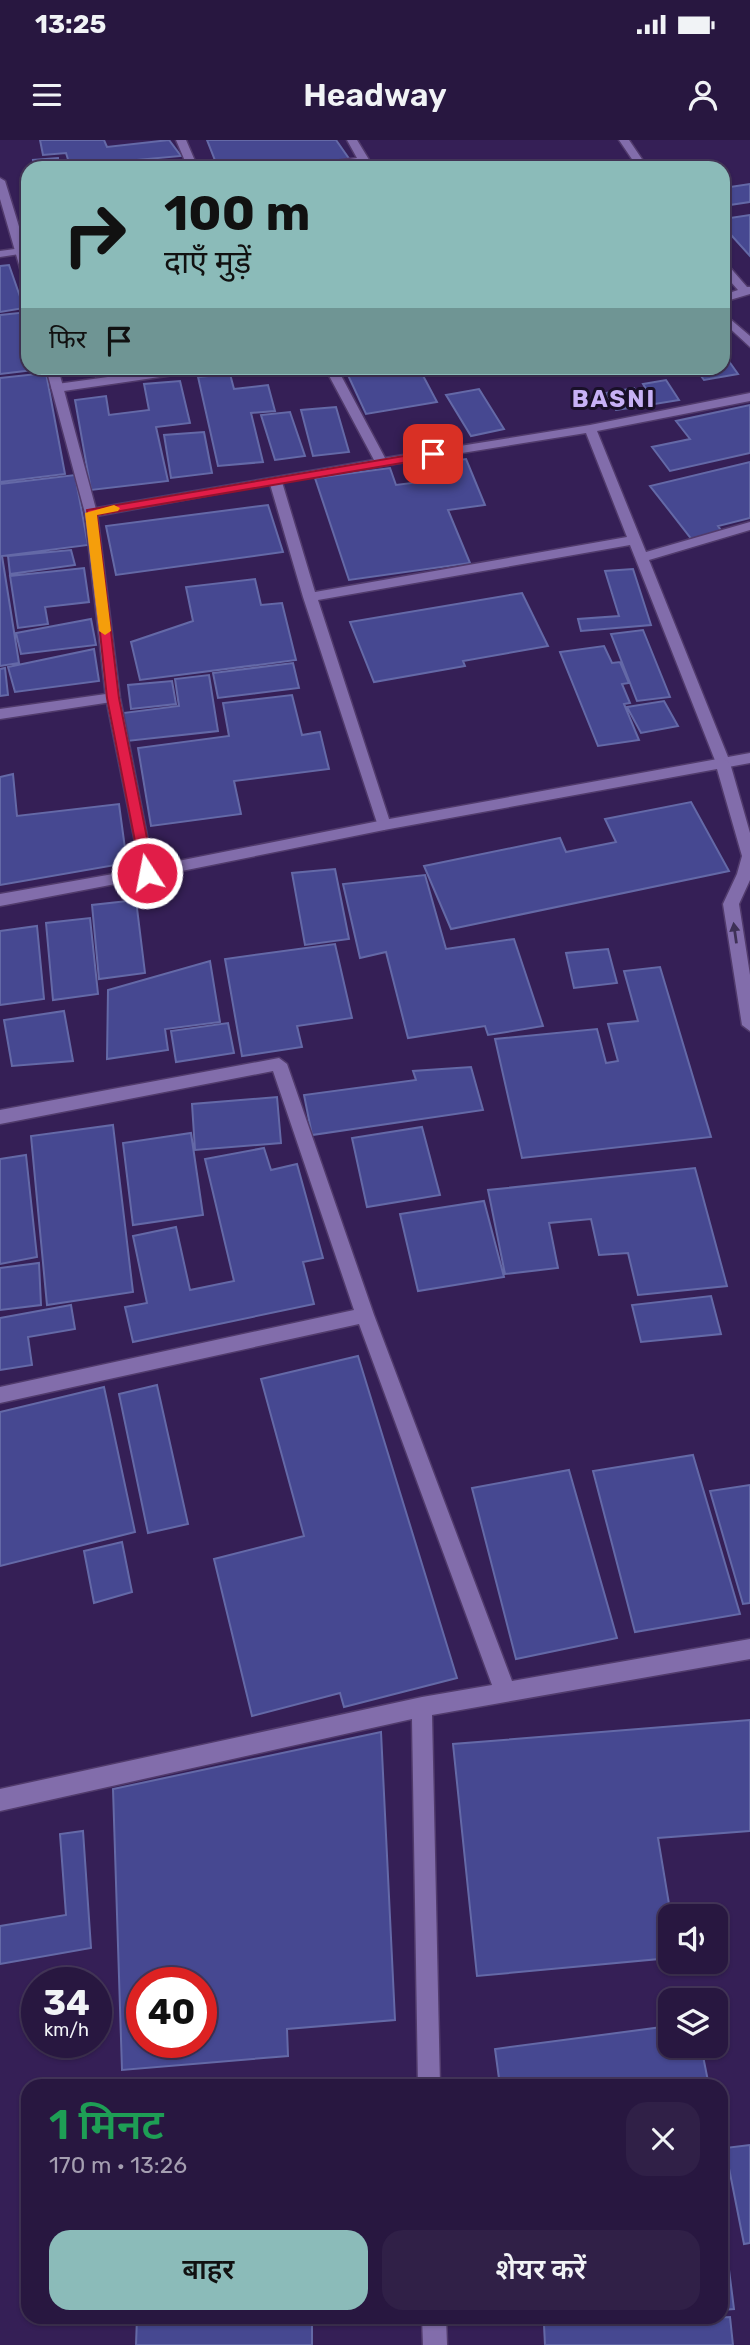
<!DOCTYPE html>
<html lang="hi">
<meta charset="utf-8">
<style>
:root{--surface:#281740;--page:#302047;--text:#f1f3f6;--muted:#a59fb1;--line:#443659;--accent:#8bbbb9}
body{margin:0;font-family:Rubik,"Noto Sans Devanagari",sans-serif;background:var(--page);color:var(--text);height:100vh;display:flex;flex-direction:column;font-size:26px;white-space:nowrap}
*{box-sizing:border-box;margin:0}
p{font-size:23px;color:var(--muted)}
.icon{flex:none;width:38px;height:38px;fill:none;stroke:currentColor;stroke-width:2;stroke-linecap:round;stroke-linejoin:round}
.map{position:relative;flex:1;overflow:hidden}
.sheet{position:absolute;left:21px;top:1939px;width:707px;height:245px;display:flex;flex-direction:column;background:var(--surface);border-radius:21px;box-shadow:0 2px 5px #0004,0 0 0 2px var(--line)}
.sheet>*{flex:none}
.banner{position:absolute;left:21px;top:21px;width:709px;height:214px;border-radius:21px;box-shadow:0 2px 5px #0004,0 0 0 2px var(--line);background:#8bbbb9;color:#111;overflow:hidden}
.buttons{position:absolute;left:658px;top:1764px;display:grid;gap:14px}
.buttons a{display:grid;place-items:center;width:70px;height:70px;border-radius:14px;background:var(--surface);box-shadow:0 2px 5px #0004,0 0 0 2px var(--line);font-size:35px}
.speed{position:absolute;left:21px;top:1827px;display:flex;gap:14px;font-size:35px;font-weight:700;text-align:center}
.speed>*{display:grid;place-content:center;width:91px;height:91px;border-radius:50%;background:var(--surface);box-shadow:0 2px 5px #0004,0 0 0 2px var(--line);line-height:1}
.speed small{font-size:18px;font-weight:400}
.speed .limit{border:10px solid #d22;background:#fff;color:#111}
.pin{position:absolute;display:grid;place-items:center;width:60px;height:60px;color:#fff;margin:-30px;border-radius:14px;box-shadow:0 4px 10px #0006}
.me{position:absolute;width:77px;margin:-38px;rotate:349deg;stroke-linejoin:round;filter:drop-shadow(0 0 5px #0008)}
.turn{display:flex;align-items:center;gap:24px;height:147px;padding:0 28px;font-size:32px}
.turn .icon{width:91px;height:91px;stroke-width:2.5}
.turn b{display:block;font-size:49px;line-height:60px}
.then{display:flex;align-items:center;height:66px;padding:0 28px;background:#0003;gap:14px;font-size:26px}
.round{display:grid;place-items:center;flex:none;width:74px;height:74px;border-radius:21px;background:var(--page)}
.headline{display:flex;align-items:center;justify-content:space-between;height:119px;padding:0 28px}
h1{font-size:42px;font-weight:600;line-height:52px;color:#1e9e55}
.primary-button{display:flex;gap:14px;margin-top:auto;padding:14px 28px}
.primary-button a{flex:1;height:80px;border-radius:21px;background:var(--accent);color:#111;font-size:28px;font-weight:600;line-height:80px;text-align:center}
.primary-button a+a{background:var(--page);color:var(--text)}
.status{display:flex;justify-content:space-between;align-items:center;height:49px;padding:0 35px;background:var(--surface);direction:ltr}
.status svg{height:19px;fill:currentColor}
header{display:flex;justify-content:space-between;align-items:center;height:91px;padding:0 28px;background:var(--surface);font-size:32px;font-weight:600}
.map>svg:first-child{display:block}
</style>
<div class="status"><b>13:25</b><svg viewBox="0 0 49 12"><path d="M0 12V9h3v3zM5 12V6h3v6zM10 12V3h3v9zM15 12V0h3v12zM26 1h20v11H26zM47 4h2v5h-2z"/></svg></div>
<header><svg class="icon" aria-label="menu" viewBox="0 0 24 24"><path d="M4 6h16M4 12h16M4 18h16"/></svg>Headway<svg class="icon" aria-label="person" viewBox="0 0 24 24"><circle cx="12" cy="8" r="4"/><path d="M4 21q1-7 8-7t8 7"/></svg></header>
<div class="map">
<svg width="750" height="2205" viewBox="0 0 750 2205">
<rect width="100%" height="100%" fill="#351f56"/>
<path fill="#464891" stroke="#6469a7" stroke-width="2" fill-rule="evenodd" d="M40,0H104L107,7L169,0L181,16L70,26L66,13L43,15Z
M207,0H336L350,20L291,28H218Z
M58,18L59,28H34L33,20Z
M169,20L172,28L109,26Z
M750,44V62L723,66V48Z
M750,75V116L723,86V79Z
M9,125L24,168L0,172V126Z
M28,172V228L42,229L0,234V175Z
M723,213L738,234L704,240L695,228H723Z
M93,228H170L96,237Z
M384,228H419L437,262L366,274L347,233Z
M46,233L65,334L0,342V238Z
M230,234L234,249L268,245L275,271L251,273L263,322L218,326L198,237Z
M666,240L679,260L655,264L643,244Z
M180,241L190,283L156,287L168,341L91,350L75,260L106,256L109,275L149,270L144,244Z
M634,248L644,266L616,270L606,253Z
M479,249L504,289L471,296L446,255Z
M750,265V313L670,331L652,307L690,299L676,281Z
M336,267L349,312L313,316L301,270Z
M290,272L305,316L275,320L261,275Z
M204,292L212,333L171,338L164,295Z
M466,319L485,365L448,370L470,423L349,440L315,338L390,328L396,345L428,341L421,325Z
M750,322V378L718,386L723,393L693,401L650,346Z
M75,335L88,405L2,416L19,523L0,526V344Z
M268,365L283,412L116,435L106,386Z
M71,410L75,425L10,434L8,416Z
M84,428L89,462L45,467L48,484L18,488L10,436Z
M633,429L651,485L581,491L578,479L619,476L605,431Z
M255,439L261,465L282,463L296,520L140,540L131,502L193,481L186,447Z
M522,453L548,506L463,521L465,526L374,542L350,482Z
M91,479L96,505L21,514L16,493Z
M643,490L670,557L637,561L611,494Z
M604,506L612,523L620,522L629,543L622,544L630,563L624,564L639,600L598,606L560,512Z
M94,509L99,541L15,552L8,527Z
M293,523L299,548L218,558L213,533Z
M5,528L8,555L0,556V529Z
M209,535L218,591L127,601L123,573L179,566L175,539Z
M172,541L176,564L131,569L128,545Z
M292,555L302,595L320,592L329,629L234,641L241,674L151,686L138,608L229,596L223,563Z
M664,561L678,586L641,593L627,567Z
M13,634L17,676L119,664L127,723L0,745V637Z
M691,662L729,731L451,789L424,726L560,698L566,712L616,702L605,679Z
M335,729L349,799L305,805L292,733Z
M425,735L446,809L514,799L543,886L488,895L485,886L408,898L386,812L360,818L343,744Z
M136,760L145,833L99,839L92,765Z
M90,778L98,854L53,860L46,783Z
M37,786L44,859L0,865V791Z
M335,804L352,878L297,886L302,907L242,916L225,819Z
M608,809L617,843L574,848L566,813Z
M210,821L220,882L165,889L168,910L107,919L108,850Z
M660,827L711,997L522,1018L495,899L597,889L606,923L618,921L608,884L638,881L624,831Z
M64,871L73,921L12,926L4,880Z
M228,883L234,913L176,922L171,891Z
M471,927L483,970L312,995L304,955L416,940L413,931Z
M277,957L281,1003L195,1010L192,964Z
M113,985L133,1152L47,1165L31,996Z
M422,987L440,1055L367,1067L352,998Z
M191,993L203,1075L133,1085L123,1003Z
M264,1008L271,1030L297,1024L323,1118L303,1122L314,1164L133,1202L125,1167L147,1163L133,1096L176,1087L190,1150L234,1141L205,1019Z
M26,1015L37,1117L0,1124V1019Z
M695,1028L727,1146L638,1155L628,1113L599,1115L591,1079L549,1083L558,1128L505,1134L488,1050Z
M484,1061L504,1137L418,1151L400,1074Z
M39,1123L41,1165L0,1170V1128Z
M711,1156L721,1194L641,1202L632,1165Z
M71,1165L75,1189L28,1197L32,1225L0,1230V1178Z
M358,1216L457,1538L344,1567L340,1553L252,1576L214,1419L304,1396L261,1239Z
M157,1245L188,1384L148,1393L119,1254Z
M104,1247L135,1392L0,1426V1272Z
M693,1315L740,1474L635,1492L593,1331Z
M569,1330L617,1498L516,1519L472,1348Z
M750,1345V1463L743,1464L710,1351Z
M122,1402L132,1452L94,1463L84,1411Z
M750,1580V1691L658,1698L671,1776L670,1818L477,1836L453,1604Z
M381,1592L395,1880L287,1889L288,1916L122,1930L113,1649ZM142,1843H201V1902H142Z
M83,1691L91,1808L0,1824V1786L66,1775L60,1694Z
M670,1886V1906H701L709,1946H500L495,1909Z
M750,2005V2103L744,2104L725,2008Z
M721,2067L734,2169L721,2170Z
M137,2177H312V2205H136Z
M730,2177L733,2205H545L544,2185Z"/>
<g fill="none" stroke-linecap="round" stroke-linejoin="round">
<g stroke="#513b6c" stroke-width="3">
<path id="street" d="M176,0H186L198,28H188Z
M347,0H357L374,28H364L361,23L301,28L306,25L357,18Z
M619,0H629L648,28H638Z
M22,108L28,111L26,113L0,117V111Z
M723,123L727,124L747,147H750V154L723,162V155L738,150L723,133Z
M723,173L750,196V207L723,182Z
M173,228H200L194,232L57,252L51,248L57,244Z
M325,228H337L385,318L590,285L750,253V261L597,291L646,412L750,382V390L649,420L728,617L750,613V623L723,628L716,623L630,405L318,460L391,685L384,690L379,689L303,457L270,344L91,377L85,373L91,369L374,320ZM586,293L627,397L315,452L282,342Z
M113,553L118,555V561L0,579V569Z
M147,728L152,729L155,733L152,737L0,766V754Z
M279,918L287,924L374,1175L512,1541L750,1499V1519L432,1575L440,1946H418L412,1579L0,1671V1649L422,1557L492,1545L359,1184L0,1263V1247L354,1170L273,931L0,984V970Z
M422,2177H446L447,2205H423Z"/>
</g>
<g stroke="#513b6c" stroke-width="3">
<path id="secondary" d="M0,38L5,41L28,116V138L22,135L0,59Z
M46,228H58L97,373L120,558L153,726L384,680L723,618L730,623L750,693V740L739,764L750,835V891L742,885L723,764L737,734L742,716L717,629L384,690L147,738L142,737L106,558L85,373Z"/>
</g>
<use href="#street" fill="#826dab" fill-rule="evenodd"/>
<use href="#secondary" fill="#826dab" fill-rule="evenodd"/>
</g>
<defs><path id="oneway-solid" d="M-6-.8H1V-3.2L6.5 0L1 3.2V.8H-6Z" transform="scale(1.75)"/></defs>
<use fill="#3e3156" href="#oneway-solid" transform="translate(735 793) rotate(-98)"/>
<path fill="#e11d48" stroke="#92132f" stroke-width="2" d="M433,311L437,312V317L97,375L119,558L154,733L152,737H142L107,558L87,370Z"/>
<path fill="#f59e0b" d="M114,365L120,368L118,371L97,375L111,491L105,495L99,491L85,373Z"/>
<g text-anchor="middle" stroke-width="6" stroke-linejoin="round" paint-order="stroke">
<g font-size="24" font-weight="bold" letter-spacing="2" fill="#c7b1f5" stroke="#191029">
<text x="614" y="267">BASNI</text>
</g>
</g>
</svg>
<div class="buttons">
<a><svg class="icon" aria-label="sound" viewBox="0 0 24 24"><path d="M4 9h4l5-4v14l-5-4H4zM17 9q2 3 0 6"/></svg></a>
<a><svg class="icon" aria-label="layers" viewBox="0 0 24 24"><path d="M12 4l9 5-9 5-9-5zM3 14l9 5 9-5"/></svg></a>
</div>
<div class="speed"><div>34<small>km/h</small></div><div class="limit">40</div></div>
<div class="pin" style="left:433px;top:314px;background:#d93025"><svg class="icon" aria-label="arrive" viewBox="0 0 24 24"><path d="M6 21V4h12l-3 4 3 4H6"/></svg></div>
<svg class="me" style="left:147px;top:733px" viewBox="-20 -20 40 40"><circle r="17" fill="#e11d48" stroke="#fff" stroke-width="3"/><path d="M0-11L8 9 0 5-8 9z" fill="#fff"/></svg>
<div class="banner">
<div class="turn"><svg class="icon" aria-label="right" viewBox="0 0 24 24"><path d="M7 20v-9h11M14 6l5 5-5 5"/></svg><div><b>100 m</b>दाएँ मुड़ें</div></div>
<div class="then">फिर<svg class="icon" aria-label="arrive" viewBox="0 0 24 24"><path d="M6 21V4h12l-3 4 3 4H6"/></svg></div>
</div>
<section class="sheet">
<div class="headline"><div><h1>1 मिनट</h1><p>170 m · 13:26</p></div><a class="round"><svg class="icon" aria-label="close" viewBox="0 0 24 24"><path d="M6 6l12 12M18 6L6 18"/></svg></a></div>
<div class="primary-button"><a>बाहर</a><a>शेयर करें</a></div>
</section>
</div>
